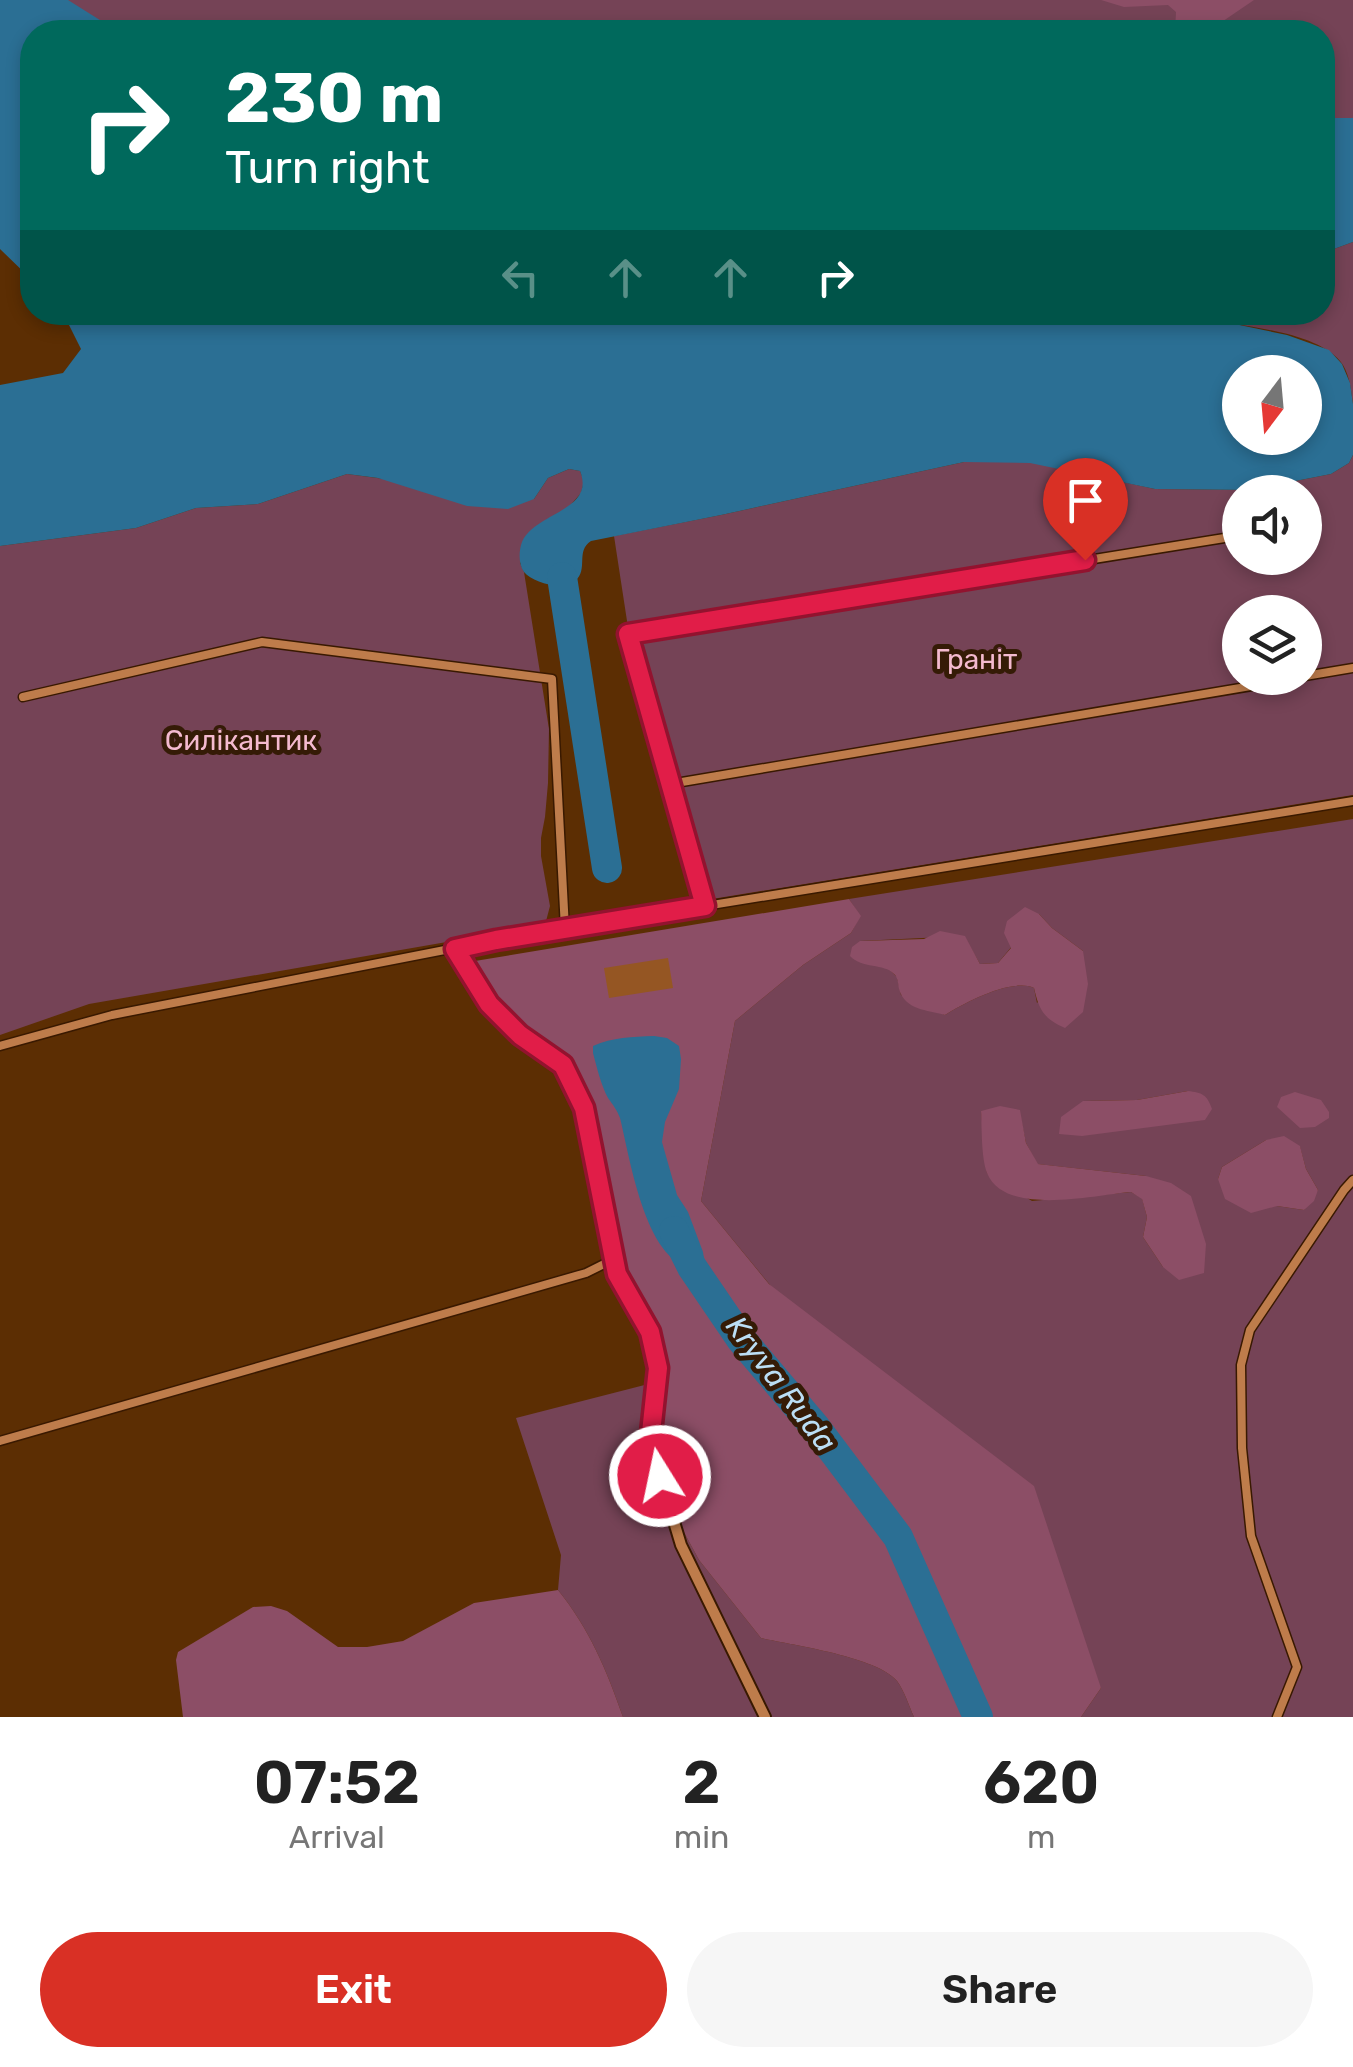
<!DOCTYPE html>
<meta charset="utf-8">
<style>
:root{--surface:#fff;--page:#f6f6f6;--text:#222;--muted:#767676;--accent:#d93025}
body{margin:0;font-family:Rubik,sans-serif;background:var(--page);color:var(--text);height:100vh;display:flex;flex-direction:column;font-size:38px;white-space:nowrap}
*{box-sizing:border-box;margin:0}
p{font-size:32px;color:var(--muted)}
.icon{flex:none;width:55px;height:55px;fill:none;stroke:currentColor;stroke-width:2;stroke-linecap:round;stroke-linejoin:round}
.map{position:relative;height:1717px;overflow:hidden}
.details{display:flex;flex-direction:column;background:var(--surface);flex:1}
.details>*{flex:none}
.banner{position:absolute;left:20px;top:20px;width:1315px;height:305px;border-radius:40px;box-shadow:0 5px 15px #0003;background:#00695c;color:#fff;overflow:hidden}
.needle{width:65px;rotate:196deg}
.buttons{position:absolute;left:1222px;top:355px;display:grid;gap:20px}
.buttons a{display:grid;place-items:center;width:100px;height:100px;border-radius:50%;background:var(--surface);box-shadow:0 5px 15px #0003;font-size:50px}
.pin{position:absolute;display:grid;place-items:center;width:85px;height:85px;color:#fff;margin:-102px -42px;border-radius:50% 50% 50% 0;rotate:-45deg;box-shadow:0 0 10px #0007}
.pin .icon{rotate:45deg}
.me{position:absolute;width:110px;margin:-55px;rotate:350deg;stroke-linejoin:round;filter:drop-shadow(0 0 8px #0008)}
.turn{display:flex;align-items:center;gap:35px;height:210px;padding:0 40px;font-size:45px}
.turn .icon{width:130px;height:130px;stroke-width:2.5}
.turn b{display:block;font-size:70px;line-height:85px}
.lanes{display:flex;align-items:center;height:95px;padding:0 40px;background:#0003;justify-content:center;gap:50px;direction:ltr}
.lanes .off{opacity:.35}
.eta{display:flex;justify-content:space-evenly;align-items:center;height:170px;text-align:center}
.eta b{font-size:60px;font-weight:600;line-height:70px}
.button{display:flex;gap:20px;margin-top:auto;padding:20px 40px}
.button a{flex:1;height:115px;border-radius:60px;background:var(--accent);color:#fff;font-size:40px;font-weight:600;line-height:115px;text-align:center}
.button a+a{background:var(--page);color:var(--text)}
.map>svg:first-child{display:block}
</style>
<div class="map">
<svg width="1353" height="1717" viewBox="0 0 1353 1717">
<rect width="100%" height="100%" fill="#5c2e03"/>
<path fill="#754356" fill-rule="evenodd" d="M0,0H1353V205L1323,219L1322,32H32L0,171Z
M1353,242V404C1351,390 1350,377 1343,365C1324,335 1257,328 1224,322L1218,313L1322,312L1323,253Z
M1353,455V795L700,901L659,782L642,719L614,536L721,515L964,462H1030L1155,489L1249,490L1331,474L1349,463ZM1240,492H1305V558H1240ZM1240,612H1305V678H1240Z
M569,469L580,471L584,481L581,493L520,563L524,572L549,729L548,783L545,817L541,838V856L550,906L545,925L89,1004L0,1035V546L136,528L196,508L258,504L347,474L534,499L548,478Z
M1353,819V1717H1081L1101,1688L701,1201L735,1021L803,965L851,933L860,916L849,899ZM1039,914L1052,928L1083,951L1037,1003L1034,988C1011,978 966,1002 945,1015L901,995L897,977L860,941L964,936L980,964L998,963ZM1188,1091L1205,1120L1083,1101L1137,1100ZM1019,1110L1026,1143L1037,1164L1146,1176L1163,1267L1143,1237L1147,1217L1142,1198L1131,1192L1032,1201L987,1173L981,1111ZM1266,1140L1300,1147L1306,1169L1318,1190L1304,1210L1277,1206L1218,1179L1222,1167Z
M664,1380L657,1432L680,1525L699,1560L761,1638C792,1645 878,1657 897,1681C904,1690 909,1706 914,1717H623C607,1671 589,1628 558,1590L561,1555L516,1418Z"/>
<path fill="#8c4e66" d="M1101,0H1254L1207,32H1175L1176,12L1168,5L1124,7Z
M849,899L861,916L851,933L803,965L735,1021L701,1201L769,1284L1034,1486L1101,1688L1081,1717H914C909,1706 904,1690 897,1681C878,1657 792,1645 761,1638L699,1560L680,1525L658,1458L657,1432L667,1358L655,1321L622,1286L580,1105L560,1072L498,1008L476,980L475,961Z
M1025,907L1039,914L1052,928L1083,951L1088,984L1083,1012L1065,1028C1044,1019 1039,1010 1034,988C1011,978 966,1002 945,1015C927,1010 905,1010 899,989C898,984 898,977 894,974C884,963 862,969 850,956L852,947L860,941L924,939L940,931L965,936L980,964L998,963L1011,948L1004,933L1007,921Z
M1188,1091C1202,1093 1207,1094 1212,1109L1205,1120L1082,1136L1059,1134L1061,1117L1083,1101L1137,1100Z
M1295,1092L1321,1100L1329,1112V1118L1315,1127L1300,1128L1277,1107L1281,1097Z
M1000,1106L1020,1110L1026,1143L1038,1164L1146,1176L1171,1183L1191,1196L1206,1244L1204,1273L1179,1280L1163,1267L1143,1237L1147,1217L1142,1199L1131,1192C1093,1195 1005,1217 987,1173C981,1157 982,1128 981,1111Z
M1284,1136L1300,1146L1306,1169L1318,1190L1314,1201L1304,1210L1277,1206L1251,1213L1225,1199L1218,1179L1222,1167L1266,1140Z
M558,1590C589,1628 607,1671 623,1717H183L176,1660L178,1652L253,1607L271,1606L287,1611L338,1647H367L403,1641L474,1603Z"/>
<path fill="#2b6f94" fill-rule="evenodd" d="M0,0H68L119,32H32V280L0,249Z
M1322,118H1353V242L1323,253Z
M378,313L396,317L406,312L1218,313L1225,322L1287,335L1329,350L1342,364L1350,383L1353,404V455L1349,463L1331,474L1249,490L1155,489L1030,463L964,462L721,515L591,541C575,551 589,570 575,581C563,591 533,583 524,572C518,564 519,550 522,542C535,512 596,511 580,471L569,469L548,478L534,499L508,509L467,506L378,478L347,474L258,504L196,508L136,528L0,546V385L63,373L81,349L63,313ZM1305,372V438H1240V372Z
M654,1036L667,1038L679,1046L681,1059L679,1089L665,1122L662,1142L677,1195L688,1212L703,1252L704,1259L700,1265C647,1278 629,1152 620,1118C617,1110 613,1105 608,1098C601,1085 597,1068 593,1053V1046C613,1037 632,1037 654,1036Z"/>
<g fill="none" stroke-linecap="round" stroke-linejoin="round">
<path stroke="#2b6f94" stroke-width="30" d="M562,577L607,868
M674,1231L692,1267L741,1339L816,1428L898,1537L978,1717"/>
</g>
<path fill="#955623" d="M668,958L673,988L609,998L604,968Z"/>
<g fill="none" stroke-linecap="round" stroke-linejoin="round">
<g stroke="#391900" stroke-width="11">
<path id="service" d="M1305,676L1353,668
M23,697L262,642L552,679L565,929
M670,784L1299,678
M705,906L628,634L1237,536
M0,1046L112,1015L496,940L1353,801
M0,1441L586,1273L614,1259
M1277,1717L1297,1667L1251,1536L1242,1448L1241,1365L1250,1330L1344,1190L1353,1180"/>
</g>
<g stroke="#391900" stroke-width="14">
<path id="minor" d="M455,949L489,1004L520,1035L563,1065L583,1108L617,1274L650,1332L658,1368L650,1442L681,1545L765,1717"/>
</g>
<use href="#service" stroke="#be7c4b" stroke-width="8"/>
<use href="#minor" stroke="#be7c4b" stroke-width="10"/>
</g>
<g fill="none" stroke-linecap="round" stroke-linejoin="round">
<g stroke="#92132f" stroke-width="25">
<path id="route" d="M660,1476L650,1442L658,1368L650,1332L617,1274L584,1108L563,1065L520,1035L489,1004L455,949L496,940L705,906L628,634L1085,560"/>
</g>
<use href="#route" stroke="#e11d48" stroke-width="18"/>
</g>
<g text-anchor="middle" stroke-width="10" stroke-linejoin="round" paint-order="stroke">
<g font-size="28" fill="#f4bacf" stroke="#351b06">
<text x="976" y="669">Граніт</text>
<text x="241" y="750">Силікантик</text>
</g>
<g font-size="30" font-style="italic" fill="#bbdef4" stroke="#351b06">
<text transform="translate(781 1384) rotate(53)" y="10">Kryva Ruda</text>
</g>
</g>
</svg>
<div class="buttons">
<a><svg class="needle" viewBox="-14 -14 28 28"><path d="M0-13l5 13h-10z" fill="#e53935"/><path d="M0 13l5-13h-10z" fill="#767676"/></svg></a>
<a><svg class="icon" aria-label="sound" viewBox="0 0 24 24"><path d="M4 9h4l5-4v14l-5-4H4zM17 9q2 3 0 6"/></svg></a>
<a><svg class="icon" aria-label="layers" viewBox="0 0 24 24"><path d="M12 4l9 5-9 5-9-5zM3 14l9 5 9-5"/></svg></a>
</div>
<div class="pin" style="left:1085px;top:560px;background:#d93025"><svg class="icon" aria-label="arrive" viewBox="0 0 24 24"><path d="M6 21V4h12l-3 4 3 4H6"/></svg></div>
<svg class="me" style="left:660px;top:1476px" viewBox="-20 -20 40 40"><circle r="17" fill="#e11d48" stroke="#fff" stroke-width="3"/><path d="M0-11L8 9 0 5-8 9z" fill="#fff"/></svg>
<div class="banner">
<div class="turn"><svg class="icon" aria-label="right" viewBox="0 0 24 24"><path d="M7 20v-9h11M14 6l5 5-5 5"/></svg><div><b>230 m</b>Turn right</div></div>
<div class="lanes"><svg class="icon off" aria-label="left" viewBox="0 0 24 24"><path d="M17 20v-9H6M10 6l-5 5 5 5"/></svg><svg class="icon off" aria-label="ahead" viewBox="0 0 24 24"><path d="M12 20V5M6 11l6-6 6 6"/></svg><svg class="icon off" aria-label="ahead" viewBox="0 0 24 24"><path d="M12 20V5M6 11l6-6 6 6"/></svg><svg class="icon" aria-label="right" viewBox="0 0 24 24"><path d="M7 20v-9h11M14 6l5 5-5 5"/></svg></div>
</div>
</div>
<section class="details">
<div class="eta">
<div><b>07:52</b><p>Arrival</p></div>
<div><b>2</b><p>min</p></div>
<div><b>620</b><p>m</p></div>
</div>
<div class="button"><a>Exit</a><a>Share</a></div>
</section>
